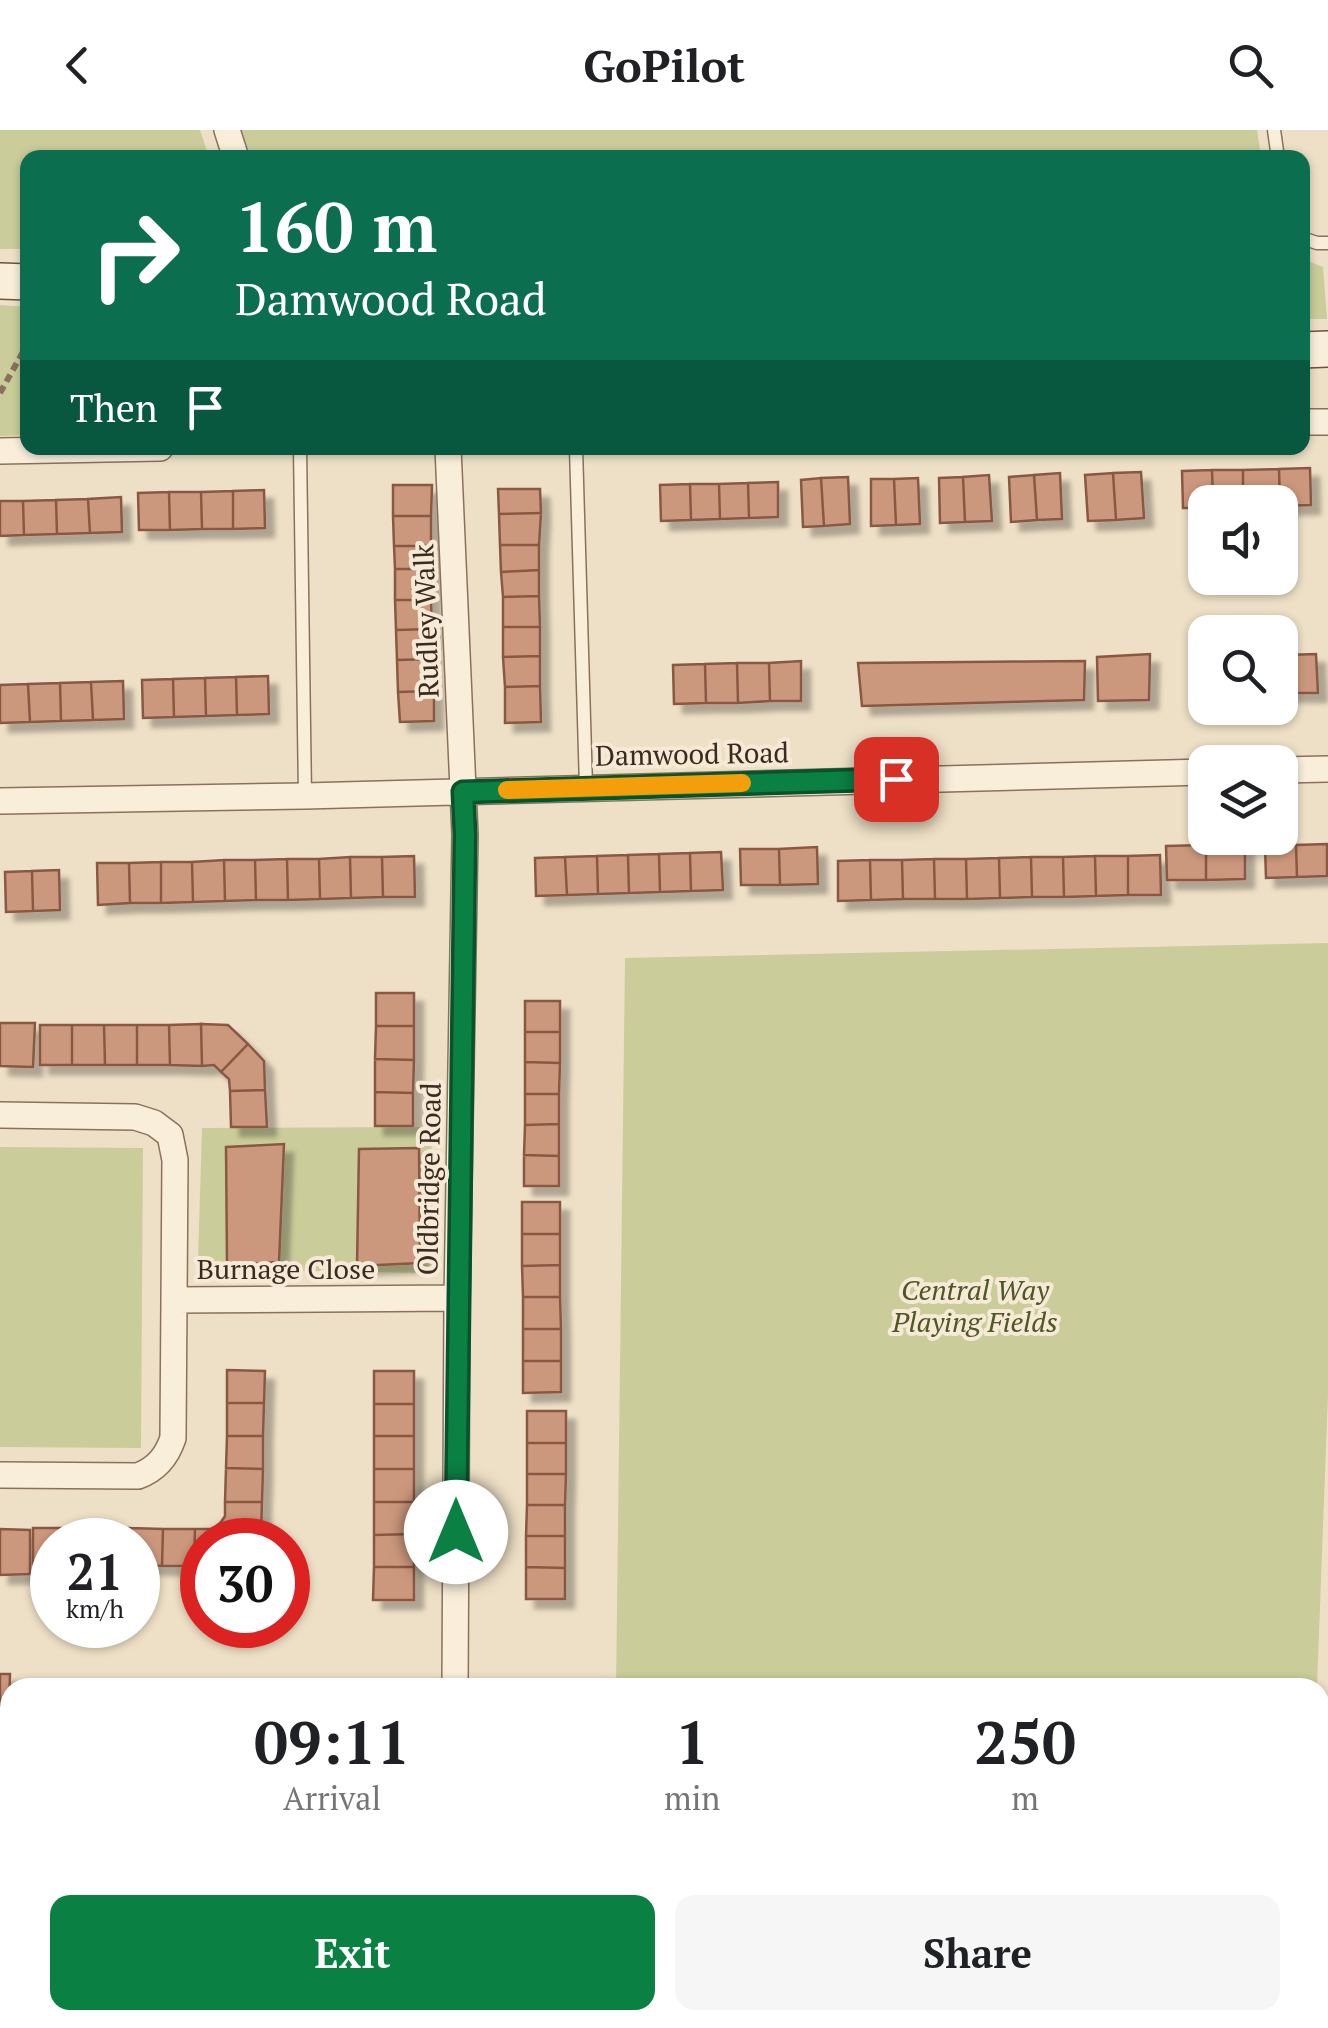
<!DOCTYPE html>
<style>
:root{--surface:#fff;--page:#f6f6f6;--text:#202124;--muted:#757577;--accent:#0b8043}
body{margin:0;font-family:"PT Serif",serif;background:var(--page);color:var(--text);height:100vh;display:flex;flex-direction:column;font-size:38px;white-space:nowrap}
*{box-sizing:border-box;margin:0}
p{font-size:32px;color:var(--muted)}
.icon{flex:none;width:55px;height:55px;fill:none;stroke:currentColor;stroke-width:2;stroke-linecap:round;stroke-linejoin:round}
.map{position:relative;flex:1;overflow:hidden}
.drawer{position:absolute;left:0px;top:1548px;width:1330px;height:352px;display:flex;flex-direction:column;background:var(--surface);border-radius:30px 30px 0 0;box-shadow:0 2px 8px #0004}
.drawer>*{flex:none}
.banner{position:absolute;left:20px;top:20px;width:1290px;height:305px;border-radius:20px;box-shadow:0 2px 8px #0004;background:#0b6e4f;color:#fff;overflow:hidden}
.buttons{position:absolute;left:1188px;top:355px;display:grid;gap:20px}
.buttons a{display:grid;place-items:center;width:110px;height:110px;border-radius:20px;background:var(--surface);box-shadow:0 2px 8px #0004;font-size:50px}
.speed{position:absolute;left:30px;top:1388px;display:flex;gap:20px;font-size:50px;font-weight:700;text-align:center}
.speed>*{display:grid;place-content:center;width:130px;height:130px;border-radius:50%;background:var(--surface);box-shadow:0 2px 8px #0004;line-height:1}
.speed small{font-size:25px;font-weight:400}
.speed .limit{border:15px solid #d22;background:#fff;color:#111}
.pin{position:absolute;display:grid;place-items:center;width:85px;height:85px;color:#fff;margin:-42px;border-radius:20px;box-shadow:0 5px 15px #0006}
.me{position:absolute;width:110px;margin:-55px;rotate:0deg;stroke-linejoin:round;filter:drop-shadow(0 0 8px #0008)}
.turn{display:flex;align-items:center;gap:35px;height:210px;padding:0 50px;font-size:45px}
.turn .icon{width:130px;height:130px;stroke-width:2.5}
.turn b{display:block;font-size:70px;line-height:85px}
.then{display:flex;align-items:center;height:95px;padding:0 50px;background:#0003;gap:20px;font-size:38px}
.eta{display:flex;justify-content:space-evenly;align-items:center;height:170px;text-align:center}
.eta b{font-size:60px;font-weight:800;line-height:70px}
.primary-button{display:flex;gap:20px;margin-top:auto;padding:20px 50px}
.primary-button a{flex:1;height:115px;border-radius:20px;background:var(--accent);color:#fff;font-size:40px;font-weight:800;line-height:115px;text-align:center}
.primary-button a+a{background:var(--page);color:var(--text)}
header{display:flex;justify-content:space-between;align-items:center;height:130px;padding:0 50px;background:var(--surface);font-size:45px;font-weight:800}
.map>svg:first-child{display:block}
</style>
<header><svg class="icon" aria-label="back" viewBox="0 0 24 24"><path d="M15 5l-7 7 7 7"/></svg>GoPilot<svg class="icon" aria-label="search" viewBox="0 0 24 24"><circle cx="10" cy="10" r="6"/><path d="M15 15l6 6"/></svg></header>
<div class="map">
<svg width="1328" height="1898" viewBox="0 0 1328 1898">
<defs>
<filter id="shadow"><feDropShadow dx="9" dy="9" stdDeviation="2.5" flood-color="#0004"/></filter>
</defs>
<rect width="100%" height="100%" fill="#eee0c6"/>
<path fill="#cacd9a" d="M0,0H200L209,27L28,28L27,119H0Z
M238,0H1257L1261,27L247,28Z
M1303,129L1323,137L1327,189H1303Z
M0,175L27,177V305L0,306Z
M1328,813V1264L1317,1557H616L625,828Z
M431,997L434,1131L424,1143L204,1139L198,1131L202,998Z
M0,1017L143,1018L141,1318L0,1317Z
M1320,1815H1328V1898H481V1890H1320Z"/>
<path fill="#cc987d" stroke="#895942" stroke-width="2.5" filter="url(#shadow)" d="M1310,338L1311,375L1280,376L1279,339Z
M1279,339L1280,372H1243V340Z
M1212,340H1243V372H1213Z
M1212,340L1213,372H1205V378H1183L1182,341Z
M1141,342L1144,388L1116,390L1113,343Z
M1060,343L1062,389L1037,390L1034,345Z
M1113,343L1116,390L1088,391L1085,345Z
M989,345L992,391L965,392L963,347Z
M1034,345L1037,390L1011,392L1009,347Z
M848,347L850,394L824,396L821,348Z
M963,347L965,392L940,393L939,348Z
M821,348L824,396L803,397L801,350Z
M918,348L920,394L896,395L894,349Z
M871,349H894L896,395L871,396Z
M778,352V387L749,388L748,353Z
M748,353L749,388L720,389L719,354Z
M690,354H719L720,389L691,390Z
M690,354L691,390L661,391L660,355Z
M393,355H432L431,386H393Z
M498,359H540L541,383L499,384Z
M264,360L265,398L233,399V361Z
M233,361V399H202L201,362Z
M169,362L170,400H139L138,363Z
M169,362H201L202,399L170,400Z
M121,367L122,402L90,403L88,369Z
M88,369L90,403L57,404L56,370Z
M56,370L57,404L24,405L23,371Z
M0,371H23L24,405L0,406Z
M541,383L539,415H500L499,384Z
M393,386H431V416H394Z
M500,415H539V440L501,442Z
M394,416H431V439H395Z
M395,439H431V470H395Z
M539,440V466L503,467L501,442Z
M539,466L540,497H503V467Z
M395,470H431L432,499L396,500Z
M503,497H540V526L503,527Z
M432,499V529L397,530L396,500Z
M1150,524L1149,570L1098,571L1097,527Z
M1316,524L1318,563H1286V525Z
M540,526V556L505,557L503,527Z
M1192,528H1205V565L1193,566Z
M432,529L434,561L398,562L397,530Z
M801,531V571H770L769,533Z
M1085,531L1084,570L862,576L858,533Z
M737,533L738,573H706L705,534Z
M737,533H769L770,571L738,573Z
M705,534L706,573L674,574L673,535Z
M268,546L269,584L237,585L236,547Z
M236,547L237,585L206,586L205,548Z
M205,548L206,586L174,587L173,549Z
M173,549L174,587L143,588L142,550Z
M123,551L124,589L93,590L91,552Z
M91,552L93,590L61,591L60,553Z
M60,553L61,591L30,592L28,554Z
M28,554L30,592L0,593V555Z
M540,556L541,592L505,593V557Z
M434,561V591L400,592L398,562Z
M1327,714V746L1297,747L1296,715Z
M1206,715H1245V749L1206,750Z
M1206,715V750H1167L1166,716Z
M1296,715L1297,747L1266,748L1265,716Z
M817,717L818,754L780,755L779,719Z
M740,719H779L780,755H741Z
M721,722L723,760L691,761L690,723Z
M690,723L691,761L660,762L659,724Z
M659,724L660,762L629,763L628,725Z
M628,725L629,763L598,764L597,726Z
M1160,725L1161,765H1128V726Z
M414,726L415,767H383L382,727Z
M597,726L598,764L567,765L565,727Z
M1095,726L1096,766L1064,767L1063,727Z
M1095,726H1128V765L1096,766Z
M350,727H382L383,767L351,768Z
M350,727L351,768L320,769L319,729Z
M565,727L567,765L536,766L535,728Z
M1031,727L1032,767L1000,768L999,728Z
M1031,727H1063L1064,767H1032Z
M999,728L1000,768L967,769L966,729Z
M287,729H319L320,769L288,770Z
M287,729L288,770H256L255,730Z
M934,729H966L967,769H935Z
M934,729L935,769H903L902,730Z
M224,730L225,771L193,772L192,732Z
M224,730H255L256,770L225,771Z
M870,730H902L903,769L871,770Z
M870,730L871,770L838,771V731Z
M161,732H192L193,772L161,773Z
M161,732V773H130L129,733Z
M97,733H129L130,773L98,775Z
M59,740L60,780L33,781L32,741Z
M32,741L33,781L6,782L5,742Z
M376,863H414V896H376Z
M525,871H560V902H525Z
M0,893H35L33,937L0,936Z
M201,894L202,936L170,935L169,895Z
M201,894L228,895L248,914L221,942L214,935L202,936Z
M40,895H72V935H40Z
M72,895H104L105,935H72Z
M104,895H137V935H105Z
M137,895H169L170,935H137Z
M376,896H414V930L375,929Z
M525,902H560V933L525,932Z
M248,914L264,931L265,960L230,961L229,949L221,942Z
M375,929L414,930L413,963L375,962Z
M525,932L560,933L559,964H525Z
M265,960L267,997H231L230,961Z
M375,962L413,963V996H375Z
M525,964H559V994L525,995Z
M559,994V1026L524,1025L525,995Z
M284,1014L279,1132L227,1135L226,1017Z
M419,1018L420,1133L357,1136L359,1019Z
M524,1025L559,1026V1056H524Z
M522,1072H560V1104H522Z
M522,1104H560V1135L522,1136Z
M560,1135V1167H523L522,1136Z
M523,1167H560L561,1199H523Z
M523,1199H561V1231H523Z
M523,1231H561V1262L523,1263Z
M227,1240L265,1241L264,1273H227Z
M374,1241H414V1274H374Z
M227,1273H264L263,1306H227Z
M374,1274H414V1306H374Z
M527,1281H566V1313H527Z
M227,1306H263V1339L226,1338Z
M374,1306H414V1339H374Z
M527,1313H566V1344H527Z
M226,1338L263,1339L262,1372H225Z
M374,1339H414V1372H374Z
M527,1344H566L565,1375H527Z
M225,1372H262L261,1404L255,1410H237L221,1392L225,1386Z
M374,1372H414V1404L374,1405Z
M527,1375H565V1406H526Z
M221,1392L237,1410H202V1436H194L195,1399H213Z
M33,1398H65V1410H52V1434H33Z
M65,1398H98V1410H65Z
M98,1398H130V1410H98Z
M130,1398L163,1399L162,1436L138,1435V1410H130Z
M0,1399L30,1400V1444L0,1445Z
M163,1399H195L194,1436H162Z
M414,1404V1437H374V1405Z
M526,1406H565V1438L526,1437Z
M374,1437H414V1470H373Z
M526,1437L565,1438V1469H526Z
M0,1544H10L9,1582H0Z
M0,1819H9L8,1858H0Z
M1320,1852H1328V1894L1296,1893V1890H1320Z"/>
<g fill="none" stroke-linecap="round" stroke-linejoin="round">
<g stroke="#8a715c" stroke-width="15">
<path id="lane" d="M1274,0L1278,28
M1302,108L1317,113H1328
M300,318L305,666
M576,318L586,657"/>
</g>
<g stroke="#8a715c" stroke-width="28">
<path id="street" d="M227,0L236,28
M1302,292H1328
M448,318L465,705L457,1168L455,1558
M0,321L160,318
M1280,640L1328,639
M0,671L305,666L1205,642
M0,985L135,987L154,993L170,1005L175,1030L173,1308C167,1326 157,1339 138,1346L0,1345
M175,1170L457,1168
M450,1898V1890"/>
</g>
<g stroke="#6c523f" stroke-width="38">
<path id="secondary" d="M0,151L28,152
M1302,220L1328,219
M0,1677L10,1678
M1320,1706H1328
M0,1729H10
M1320,1762H1328"/>
</g>
<path stroke="#8a715c" stroke-width="6" stroke-dasharray="8 5" stroke-linecap="butt" d="M0,263L28,213"/>
<use href="#lane" stroke="#f9eeda" stroke-width="12"/>
<use href="#street" stroke="#f9eeda" stroke-width="25"/>
<use href="#secondary" stroke="#f9eeda" stroke-width="35"/>
</g>
<g fill="none" stroke-linecap="round" stroke-linejoin="round">
<g stroke="#07532c" stroke-width="25">
<path id="route" d="M456,1402L465,704L463,662L896,649"/>
</g>
<use href="#route" stroke="#0b8043" stroke-width="18"/>
<path stroke="#f59e0b" stroke-width="18" d="M507,660L742,653"/>
</g>
<g text-anchor="middle" stroke-width="8" stroke-linejoin="round" paint-order="stroke">
<g font-size="28" fill="#3a2b20" stroke="#f6ead6">
<text transform="translate(426 491) rotate(-92)" y="10">Rudley Walk</text>
<text transform="translate(692 624) rotate(-1)" y="10">Damwood Road</text>
<text transform="translate(429 1049) rotate(-89)" y="10">Oldbridge Road</text>
<text x="286" y="1149">Burnage Close</text>
</g>
<g font-size="28" font-style="italic" fill="#4e5726" stroke="#f6ead6">
<text x="975" y="1170">Central Way<tspan x="975" dy="32">Playing Fields</tspan></text>
</g>
</g>
</svg>
<div class="buttons">
<a><svg class="icon" aria-label="sound" viewBox="0 0 24 24"><path d="M4 9h4l5-4v14l-5-4H4zM17 9q2 3 0 6"/></svg></a>
<a><svg class="icon" aria-label="search" viewBox="0 0 24 24"><circle cx="10" cy="10" r="6"/><path d="M15 15l6 6"/></svg></a>
<a><svg class="icon" aria-label="layers" viewBox="0 0 24 24"><path d="M12 4l9 5-9 5-9-5zM3 14l9 5 9-5"/></svg></a>
</div>
<div class="speed"><div>21<small>km/h</small></div><div class="limit">30</div></div>
<div class="pin" style="left:896px;top:649px;background:#d93025"><svg class="icon" aria-label="arrive" viewBox="0 0 24 24"><path d="M6 21V4h12l-3 4 3 4H6"/></svg></div>
<svg class="me" style="left:456px;top:1402px" viewBox="-20 -20 40 40"><circle r="19" fill="#fff"/><path d="M0-13L10 11 0 6-10 11z" fill="#0b8043"/></svg>
<div class="banner">
<div class="turn"><svg class="icon" aria-label="right" viewBox="0 0 24 24"><path d="M7 20v-9h11M14 6l5 5-5 5"/></svg><div><b>160 m</b>Damwood Road</div></div>
<div class="then">Then<svg class="icon" aria-label="arrive" viewBox="0 0 24 24"><path d="M6 21V4h12l-3 4 3 4H6"/></svg></div>
</div>
<section class="drawer">
<div class="eta">
<div><b>09:11</b><p>Arrival</p></div>
<div><b>1</b><p>min</p></div>
<div><b>250</b><p>m</p></div>
</div>
<div class="primary-button"><a>Exit</a><a>Share</a></div>
</section>
</div>
